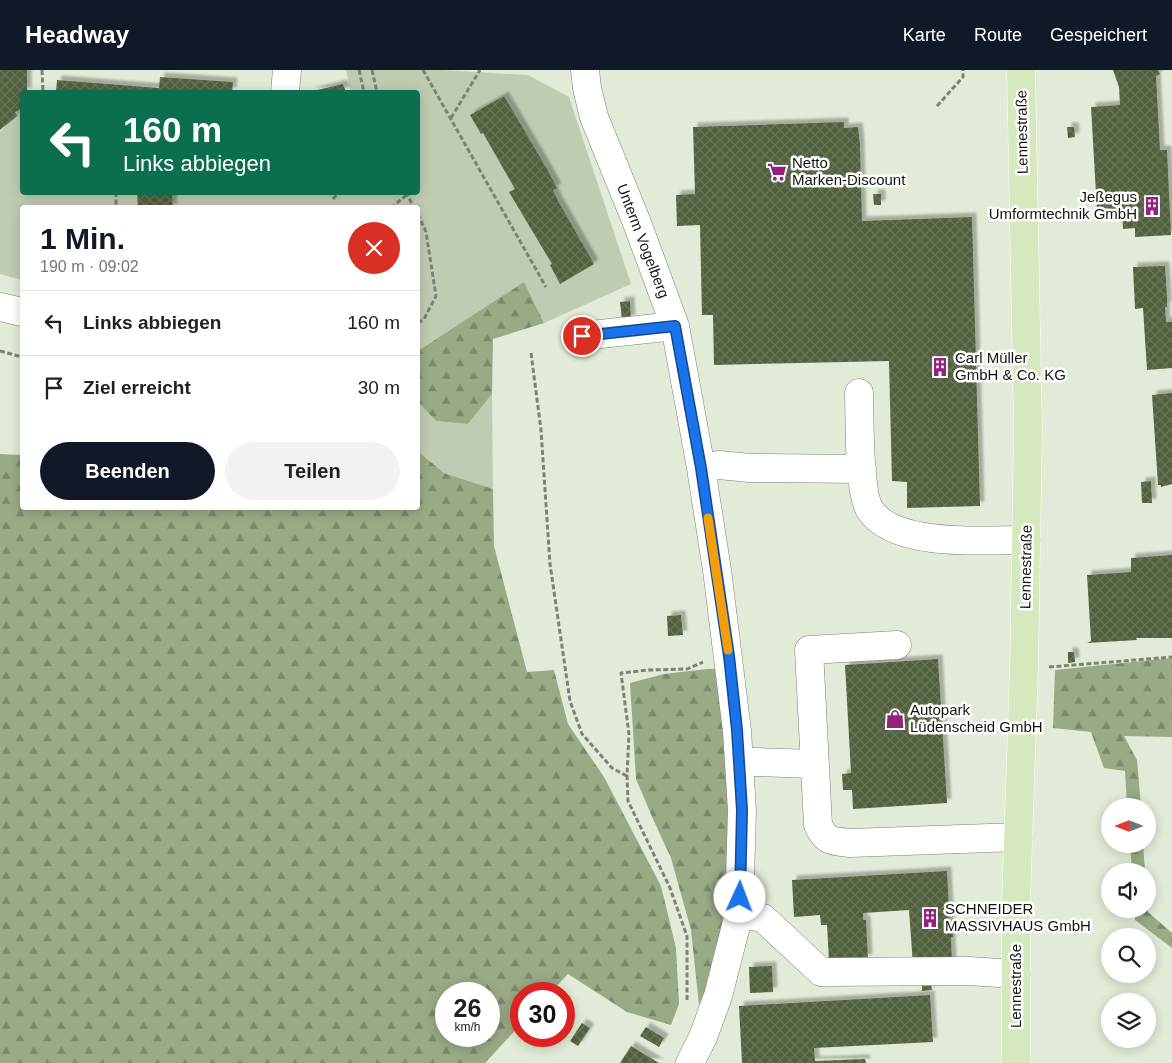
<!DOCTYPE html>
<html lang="de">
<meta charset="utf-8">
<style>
:root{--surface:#fff;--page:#f2f2f2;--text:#202124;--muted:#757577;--line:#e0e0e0;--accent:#111827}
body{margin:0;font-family:Helvetica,sans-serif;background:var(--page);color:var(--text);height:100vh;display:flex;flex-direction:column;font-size:19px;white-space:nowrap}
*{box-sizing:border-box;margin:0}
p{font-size:16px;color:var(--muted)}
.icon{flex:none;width:28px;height:28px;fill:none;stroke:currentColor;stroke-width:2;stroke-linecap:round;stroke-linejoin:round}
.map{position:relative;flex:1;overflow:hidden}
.drawer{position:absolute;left:20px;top:135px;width:400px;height:305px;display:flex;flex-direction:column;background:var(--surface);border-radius:5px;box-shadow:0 2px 12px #0003}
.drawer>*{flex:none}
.banner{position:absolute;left:20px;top:20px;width:400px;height:105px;border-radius:5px;box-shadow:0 2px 12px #0003;background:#0b6e4f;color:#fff;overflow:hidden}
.needle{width:32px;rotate:270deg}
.tools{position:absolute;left:1101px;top:728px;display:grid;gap:10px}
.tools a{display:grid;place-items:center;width:55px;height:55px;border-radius:50%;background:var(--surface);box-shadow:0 2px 12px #0003;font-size:25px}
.speed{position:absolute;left:435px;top:912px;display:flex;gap:10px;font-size:25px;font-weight:700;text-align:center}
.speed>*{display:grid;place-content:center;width:65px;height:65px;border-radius:50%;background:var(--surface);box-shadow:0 2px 12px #0003;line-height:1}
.speed small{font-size:12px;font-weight:400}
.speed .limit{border:8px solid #d22;background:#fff;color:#111}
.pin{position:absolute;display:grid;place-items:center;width:42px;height:42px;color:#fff;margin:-21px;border:2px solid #fff;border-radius:50%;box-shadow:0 1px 5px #0007}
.me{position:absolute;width:55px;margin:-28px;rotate:2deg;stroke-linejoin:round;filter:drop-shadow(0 0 4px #0008)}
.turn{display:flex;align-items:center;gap:18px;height:105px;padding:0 20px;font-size:22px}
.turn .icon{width:65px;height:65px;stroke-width:2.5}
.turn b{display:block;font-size:35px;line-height:42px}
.round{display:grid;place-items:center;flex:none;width:52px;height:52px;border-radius:26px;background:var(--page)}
.head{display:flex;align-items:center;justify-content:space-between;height:85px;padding:0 20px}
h1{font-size:30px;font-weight:800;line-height:38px;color:var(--accent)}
.action{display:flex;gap:10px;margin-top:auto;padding:10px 20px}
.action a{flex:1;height:58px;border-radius:30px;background:var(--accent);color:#fff;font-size:20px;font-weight:800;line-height:58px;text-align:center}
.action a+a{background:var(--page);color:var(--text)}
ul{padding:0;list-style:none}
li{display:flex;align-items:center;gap:15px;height:65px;padding:0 20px;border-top:1px solid var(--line)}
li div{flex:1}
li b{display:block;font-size:19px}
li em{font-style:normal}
header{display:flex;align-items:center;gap:30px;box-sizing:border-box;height:70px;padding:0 25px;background:var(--accent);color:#fff}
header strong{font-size:24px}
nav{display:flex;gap:28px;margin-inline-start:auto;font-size:18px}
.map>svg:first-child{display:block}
</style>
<header>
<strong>Headway</strong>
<nav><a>Karte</a><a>Route</a><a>Gespeichert</a></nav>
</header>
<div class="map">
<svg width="1172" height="993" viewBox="0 0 1172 993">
<defs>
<pattern id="forest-firs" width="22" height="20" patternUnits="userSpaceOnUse" patternTransform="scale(1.25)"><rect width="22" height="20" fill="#99aa85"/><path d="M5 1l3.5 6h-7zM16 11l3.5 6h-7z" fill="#7b896b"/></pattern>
<pattern id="building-cross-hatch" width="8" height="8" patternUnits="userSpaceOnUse" patternTransform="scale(1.25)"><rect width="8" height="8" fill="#51603e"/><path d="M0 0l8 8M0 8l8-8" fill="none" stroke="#6b765c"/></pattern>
<filter id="shadow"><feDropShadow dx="4.5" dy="-4.5" stdDeviation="1" flood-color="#0004"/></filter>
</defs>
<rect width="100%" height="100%" fill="#e2ebd7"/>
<path fill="#c0ccb2" d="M346,0H442L528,5L569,27L631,214L544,253L524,213L418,281V138H22V210L0,204V62L22,38V122H250L251,124L305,125L307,122H418V22H351Z
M492,324L493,419L444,403L418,380V332L436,351L468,354Z"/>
<path fill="url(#forest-firs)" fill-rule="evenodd" d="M524,212L544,253L493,269L492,324L468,354L436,351L418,332V281Z
M418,381L444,403L493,419L494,476L527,602L554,600L568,654L604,707L661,816L676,878L679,934L671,955L627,942L568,904L549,924H521V954L485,993H0V384L22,385V438H418ZM446,924H489V966H446Z
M1172,588V667L1124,666L1137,690L1141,736H1127L1125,701L1104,698L1091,662L1053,658L1055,600Z
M707,599H721L731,744L722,860L712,902L699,935L691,860L671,788L653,749L636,709L630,613L664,604Z
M1130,774H1143L1145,801H1132Z
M1148,832V842L1172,863V878L1135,850V839H1148Z"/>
<path fill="url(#building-cross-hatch)" filter="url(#shadow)" d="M0,0H27V22H22V39L15,42L17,46L0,60Z
M1113,0H1158L1160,4L1156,6L1160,80H1167L1171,165L1135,167V158L1123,159L1122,141H1097L1091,37L1120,35L1119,17Z
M160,7L233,12L232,22H56L57,10L159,18Z
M343,14L346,22H309Z
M504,26L547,99L557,118L553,120L558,131L594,194L560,214L550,195L552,194L509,122L515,119L483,63L481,64L470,45Z
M844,52V58L858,57L860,74L862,151L972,147L980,436L907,438V412L892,411L889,291L714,295L713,245H702L700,155L677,156L676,125L695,124L693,57Z
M1067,57H1074L1075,67L1068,68Z
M137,122H172L173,138H138Z
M873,124H881V135H874Z
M1165,196L1167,226V237H1165L1166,252H1172V298L1147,300L1143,238L1135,239L1133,197Z
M630,231L631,249L622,250L620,232Z
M1172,323V414L1161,417V415H1158L1152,325Z
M1151,411L1152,433H1142L1141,412Z
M1172,485V568H1136L1137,570L1087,573L1091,571L1087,505L1131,502V488Z
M681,545L683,565L668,566L667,546Z
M1068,582H1074L1075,592L1068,593Z
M938,589L947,733L853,739L852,720H843L842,704L851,703L845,595Z
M947,801L950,855H952L953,867H951L952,893L913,895L909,840L863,843V850H866L868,889L829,891L827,855H821L820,845L794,847L792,810Z
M772,896L773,922L750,923L749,897Z
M931,914L932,920L922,921V915Z
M930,925L933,972L814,978L815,991L865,989L866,993H742L739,936Z
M582,953L590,958L578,976L570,971Z
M646,957L664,968L659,977L640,966Z
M631,976L659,993H620Z"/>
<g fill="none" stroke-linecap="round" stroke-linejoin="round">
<g stroke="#7a8271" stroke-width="29">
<path id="minor" d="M585,0L587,18L594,47L637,153L675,256L701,398L717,500L737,661L742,740L739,844L718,926L703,967L690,993
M285,22L287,0
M0,237L22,242
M582,266L675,256
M859,323C860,349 858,421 870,440C895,478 986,470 1026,470
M701,398L719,395L750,398L862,399
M897,575L809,580L818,755C826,772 832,771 850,773L1018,767
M739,694L754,692L814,694
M739,844L763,848L821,902L968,901L1016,904"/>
</g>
<g stroke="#fff" stroke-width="29">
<path id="major" d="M1016,993V831L1024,598L1028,359L1021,0"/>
</g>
<path stroke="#7c8275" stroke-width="3" stroke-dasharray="5 2.5" stroke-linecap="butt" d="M42,0L43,22
M359,0L364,22
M372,0L377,22
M423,0L546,217
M937,36L963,7V0
M451,48L480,0
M418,115V116
M116,122V138
M406,122L414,138
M333,129L339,122
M391,138L410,122
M418,144L426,162L436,226L424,249L418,253
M0,281L22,287
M531,283L541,360L550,494L570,631L582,664L612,698L627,706
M1049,597L1172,587
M687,930V866L670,818L628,731L627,706L629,664L621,603L649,600L687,599L703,592"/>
<use href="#minor" stroke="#fff" stroke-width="28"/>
<use href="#major" stroke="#d6e9be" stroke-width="28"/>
</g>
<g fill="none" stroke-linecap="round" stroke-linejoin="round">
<g stroke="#114b97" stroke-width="12">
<path id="route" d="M582,266L675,256L701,398L729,586L737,660L742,740L740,827"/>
</g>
<use href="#route" stroke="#1a73e8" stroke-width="9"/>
<path stroke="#f59e0b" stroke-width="9" d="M708,448L728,580"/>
</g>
<defs>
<g id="supermarket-bare" transform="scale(1.5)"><path d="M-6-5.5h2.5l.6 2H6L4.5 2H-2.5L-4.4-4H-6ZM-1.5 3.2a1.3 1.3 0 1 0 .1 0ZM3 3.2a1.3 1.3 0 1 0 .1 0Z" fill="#95217e" stroke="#fff" stroke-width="2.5" paint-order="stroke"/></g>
<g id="building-bare" transform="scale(1.5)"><path d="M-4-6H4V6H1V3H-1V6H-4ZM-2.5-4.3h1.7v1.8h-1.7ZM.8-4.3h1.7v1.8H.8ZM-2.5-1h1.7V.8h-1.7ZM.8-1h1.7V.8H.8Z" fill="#95217e" stroke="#fff" stroke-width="2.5" paint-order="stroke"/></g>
<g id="shop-bare" transform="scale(1.5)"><path d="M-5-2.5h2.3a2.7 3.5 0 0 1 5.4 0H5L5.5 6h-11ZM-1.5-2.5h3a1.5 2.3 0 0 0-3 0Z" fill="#95217e" stroke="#fff" stroke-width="2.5" paint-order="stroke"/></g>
</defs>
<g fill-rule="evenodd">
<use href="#supermarket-bare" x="777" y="102"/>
<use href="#building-bare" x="1152" y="136"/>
<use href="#building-bare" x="940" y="297"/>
<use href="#shop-bare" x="895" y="649"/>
<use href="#building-bare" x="930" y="848"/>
</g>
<g text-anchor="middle" stroke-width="5" stroke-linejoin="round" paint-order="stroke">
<g font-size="15" fill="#12150f" stroke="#fff">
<text transform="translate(1022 62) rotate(-91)" y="5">Lennestraße</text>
<text transform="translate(643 171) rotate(69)" y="5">Unterm Vogelberg</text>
<text transform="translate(1026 497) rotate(-89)" y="5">Lennestraße</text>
<text transform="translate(1016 916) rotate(-90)" y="5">Lennestraße</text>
</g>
<g font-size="15" fill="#12150f" stroke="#fff" text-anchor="start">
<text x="792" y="98">Netto<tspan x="792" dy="17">Marken-Discount</tspan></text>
<text x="1137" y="132" text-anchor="end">Jeßegus<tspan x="1137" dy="17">Umformtechnik GmbH</tspan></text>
<text x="955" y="293">Carl Müller<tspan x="955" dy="17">GmbH &amp; Co. KG</tspan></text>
<text x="910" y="645">Autopark<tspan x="910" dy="17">Lüdenscheid GmbH</tspan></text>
<text x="945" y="844">SCHNEIDER<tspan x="945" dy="17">MASSIVHAUS GmbH</tspan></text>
</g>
</g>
</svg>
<div class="tools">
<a><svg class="needle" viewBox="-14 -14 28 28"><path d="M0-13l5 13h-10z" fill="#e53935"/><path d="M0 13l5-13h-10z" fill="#757577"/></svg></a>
<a><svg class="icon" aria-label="sound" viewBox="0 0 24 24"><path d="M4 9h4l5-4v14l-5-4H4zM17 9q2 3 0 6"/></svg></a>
<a><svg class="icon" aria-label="search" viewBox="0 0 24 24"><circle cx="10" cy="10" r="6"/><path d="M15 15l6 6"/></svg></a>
<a><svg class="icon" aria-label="layers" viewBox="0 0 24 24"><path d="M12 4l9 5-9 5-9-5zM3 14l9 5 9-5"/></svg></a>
</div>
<div class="speed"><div>26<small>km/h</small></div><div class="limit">30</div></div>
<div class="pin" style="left:582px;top:266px;background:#d93025"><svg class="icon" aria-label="arrive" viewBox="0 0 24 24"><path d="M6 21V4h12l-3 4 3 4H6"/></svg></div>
<svg class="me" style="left:740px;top:827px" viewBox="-20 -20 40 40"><circle r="19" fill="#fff"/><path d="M0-13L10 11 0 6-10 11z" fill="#1a73e8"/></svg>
<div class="banner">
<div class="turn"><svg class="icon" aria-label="left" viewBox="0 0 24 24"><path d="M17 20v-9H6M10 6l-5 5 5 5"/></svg><div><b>160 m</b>Links abbiegen</div></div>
</div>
<section class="drawer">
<div class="head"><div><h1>1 Min.</h1><p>190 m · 09:02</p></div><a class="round" style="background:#d93025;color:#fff"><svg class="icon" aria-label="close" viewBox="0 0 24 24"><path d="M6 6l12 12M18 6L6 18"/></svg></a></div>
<ul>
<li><svg class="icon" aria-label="left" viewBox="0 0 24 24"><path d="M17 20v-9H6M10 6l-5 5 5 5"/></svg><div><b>Links abbiegen</b></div><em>160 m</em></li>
<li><svg class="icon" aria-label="arrive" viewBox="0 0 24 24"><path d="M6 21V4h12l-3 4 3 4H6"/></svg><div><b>Ziel erreicht</b></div><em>30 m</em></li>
</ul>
<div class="action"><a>Beenden</a><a>Teilen</a></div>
</section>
</div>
